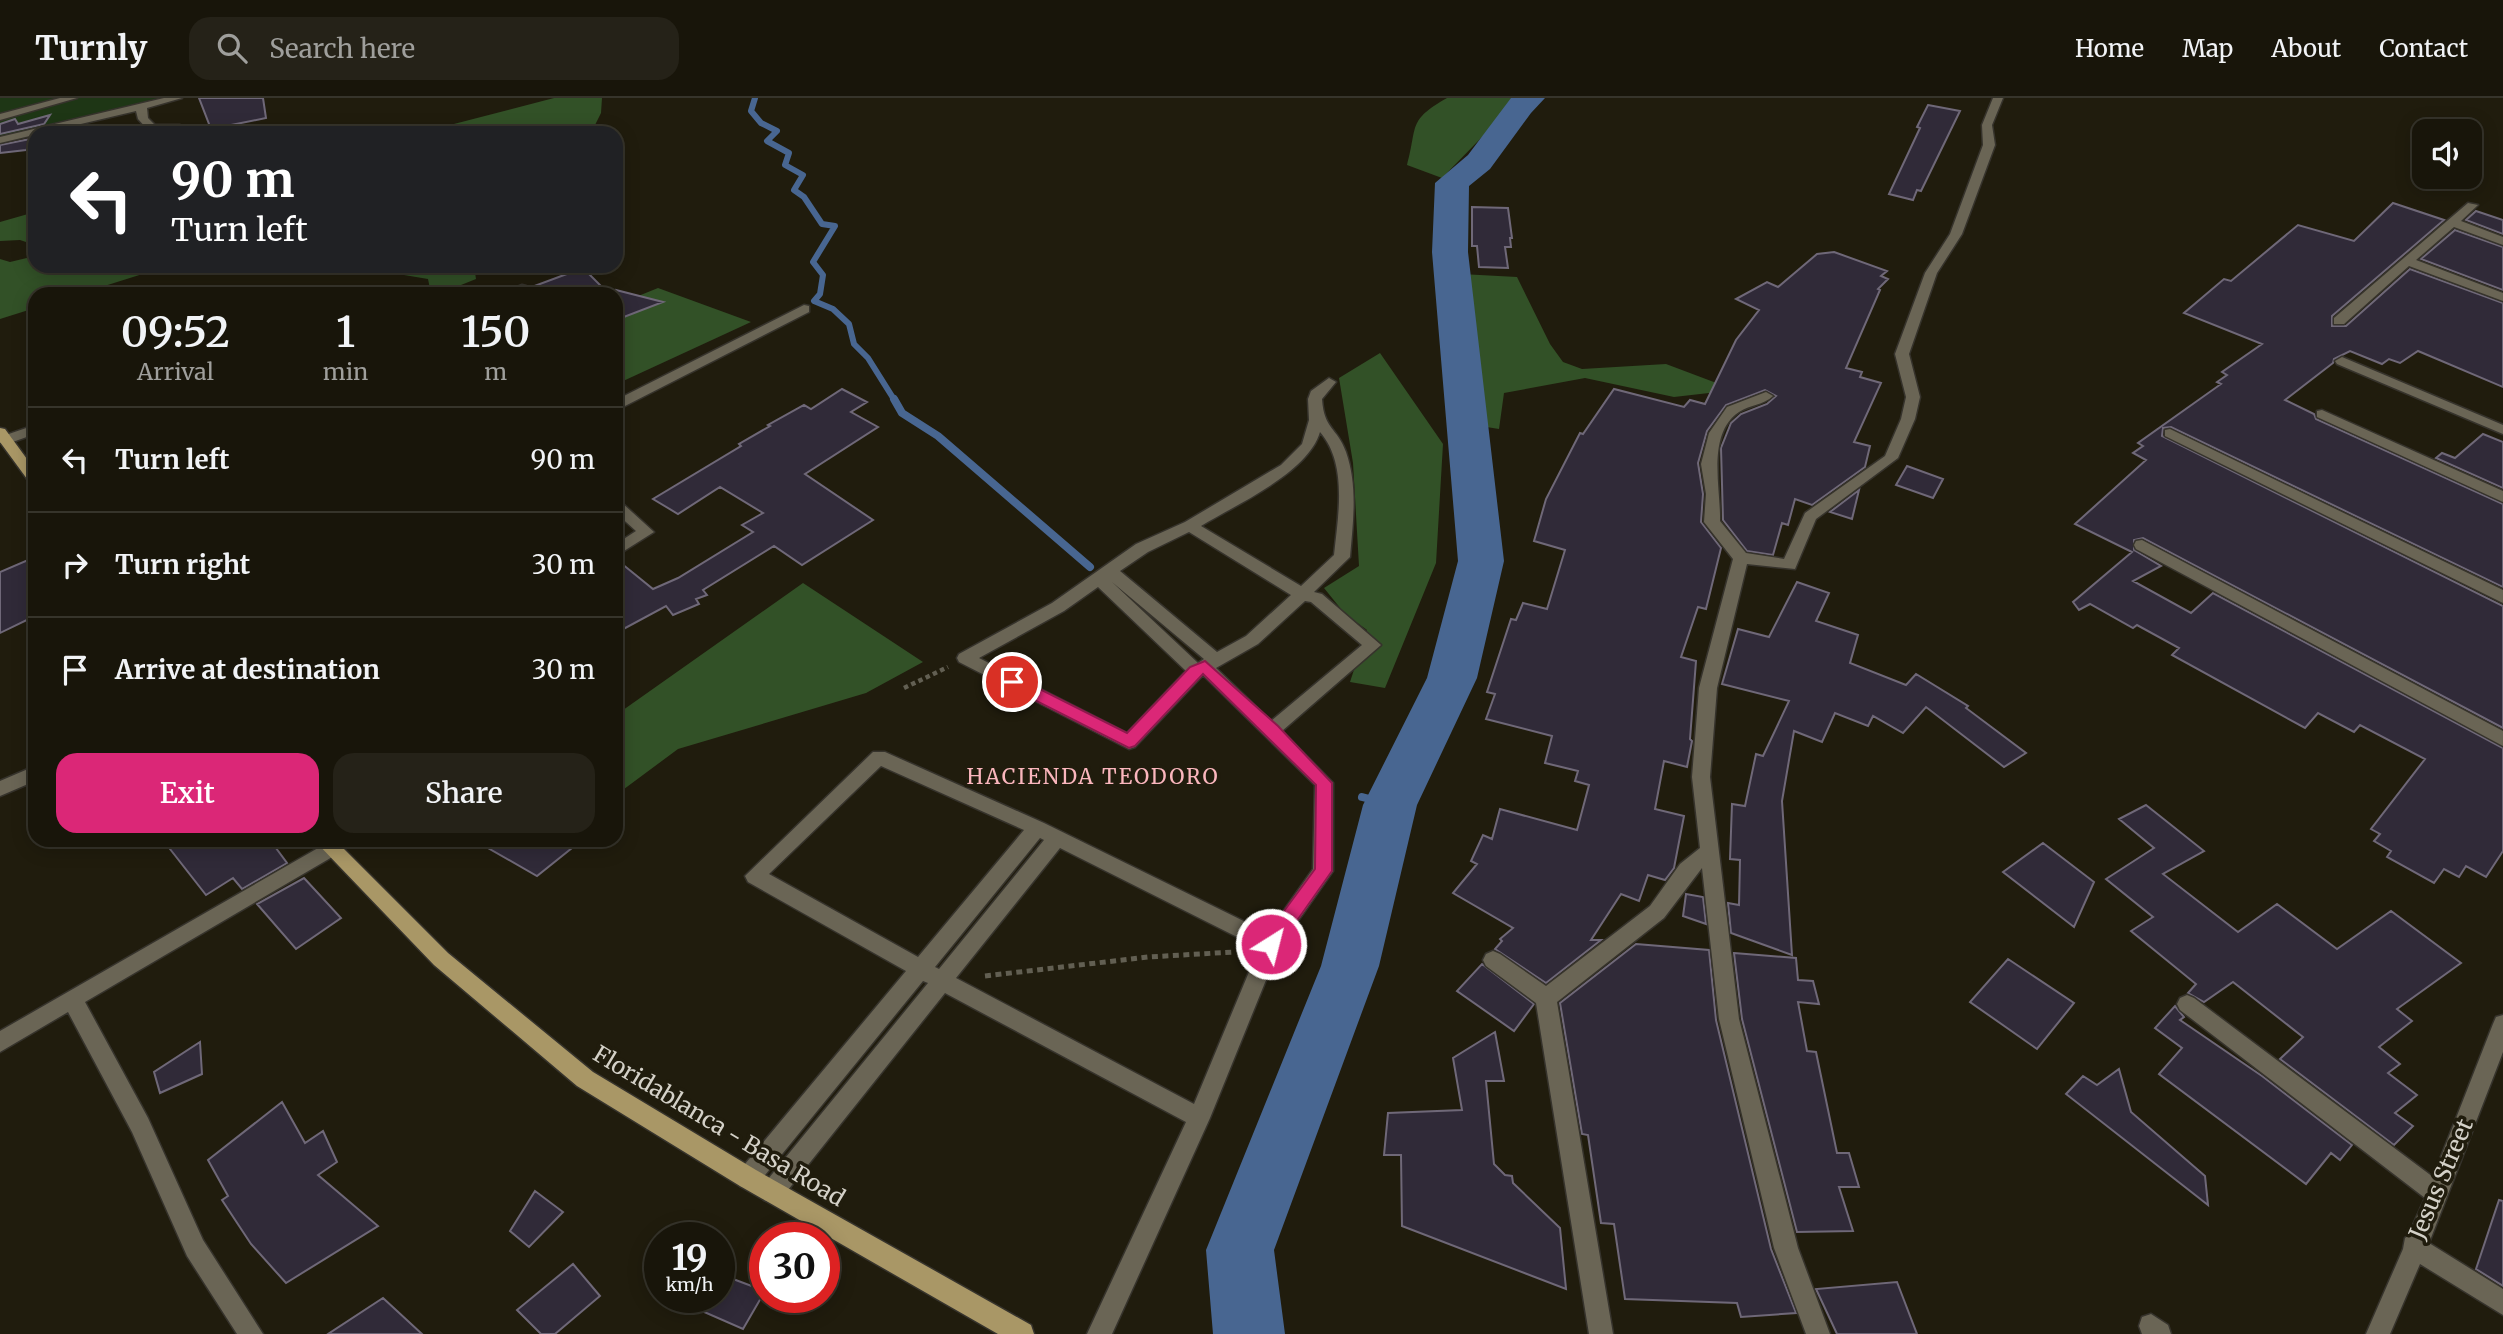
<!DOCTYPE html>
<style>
:root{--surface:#18150a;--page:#252218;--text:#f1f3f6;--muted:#9f9f9c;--line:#36342b;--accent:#db2777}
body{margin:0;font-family:Merriweather,serif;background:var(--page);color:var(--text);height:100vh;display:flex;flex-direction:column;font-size:26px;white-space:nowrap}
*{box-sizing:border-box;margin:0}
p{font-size:23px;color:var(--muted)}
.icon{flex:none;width:38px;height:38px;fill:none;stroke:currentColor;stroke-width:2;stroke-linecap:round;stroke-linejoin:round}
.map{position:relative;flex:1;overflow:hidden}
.details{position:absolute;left:28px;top:189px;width:595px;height:560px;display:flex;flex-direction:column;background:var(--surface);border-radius:21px;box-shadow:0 4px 18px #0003,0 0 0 2px var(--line)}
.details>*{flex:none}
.hud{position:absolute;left:28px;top:28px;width:595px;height:147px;border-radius:21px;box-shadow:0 4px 18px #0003,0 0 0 2px var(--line);background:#202124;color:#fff;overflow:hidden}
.buttons{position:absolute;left:2412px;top:21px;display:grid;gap:14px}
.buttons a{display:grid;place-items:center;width:70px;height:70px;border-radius:14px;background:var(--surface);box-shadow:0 4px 18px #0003,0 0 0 2px var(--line);font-size:35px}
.speed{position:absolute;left:644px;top:1124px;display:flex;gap:14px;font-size:35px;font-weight:700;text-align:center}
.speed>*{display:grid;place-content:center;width:91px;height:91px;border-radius:50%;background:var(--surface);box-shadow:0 4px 18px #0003,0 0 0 2px var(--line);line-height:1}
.speed small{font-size:18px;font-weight:400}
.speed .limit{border:10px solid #d22;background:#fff;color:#111}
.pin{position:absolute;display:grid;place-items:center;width:60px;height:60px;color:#fff;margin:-30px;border:4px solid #fff;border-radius:50%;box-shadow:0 2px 7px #0007}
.me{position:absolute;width:77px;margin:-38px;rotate:36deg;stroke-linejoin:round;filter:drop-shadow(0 0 5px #0008)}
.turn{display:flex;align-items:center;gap:24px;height:147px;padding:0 28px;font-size:32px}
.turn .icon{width:91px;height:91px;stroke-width:2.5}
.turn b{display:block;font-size:49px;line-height:60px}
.eta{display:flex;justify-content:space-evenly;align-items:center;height:119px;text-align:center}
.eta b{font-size:42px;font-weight:600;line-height:49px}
.button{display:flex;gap:14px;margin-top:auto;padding:14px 28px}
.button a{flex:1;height:80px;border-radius:21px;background:var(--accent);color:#fff;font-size:28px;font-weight:600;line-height:80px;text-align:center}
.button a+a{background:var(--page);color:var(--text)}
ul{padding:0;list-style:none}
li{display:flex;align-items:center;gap:21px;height:105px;padding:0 28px;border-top:2px solid var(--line)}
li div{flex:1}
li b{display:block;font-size:26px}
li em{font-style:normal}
header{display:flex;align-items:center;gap:42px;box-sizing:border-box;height:98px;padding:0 35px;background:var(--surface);border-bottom:2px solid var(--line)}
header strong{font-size:33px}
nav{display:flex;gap:38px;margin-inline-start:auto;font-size:24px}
.search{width:490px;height:63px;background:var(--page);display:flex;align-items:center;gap:18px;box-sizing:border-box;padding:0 24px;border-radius:21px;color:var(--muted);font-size:26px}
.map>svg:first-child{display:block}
</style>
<header>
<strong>Turnly</strong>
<div class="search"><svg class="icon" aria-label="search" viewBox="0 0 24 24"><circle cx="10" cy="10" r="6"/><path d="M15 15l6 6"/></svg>Search here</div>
<nav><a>Home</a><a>Map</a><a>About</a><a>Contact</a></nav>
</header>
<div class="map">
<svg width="2503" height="1236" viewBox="0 0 2503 1236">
<rect width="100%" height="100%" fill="#201c0d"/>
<path fill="#1e3615" d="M0,0H159L0,39Z"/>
<path fill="#325127" d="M554,0H602L601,15L591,35H419Z
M1447,0H1520L1442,80L1407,67C1418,27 1407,23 1447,0Z
M35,114V147L20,142L0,143V124Z
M35,158V168H168L79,196H35V210L0,221V161L10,164Z
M394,168H474L476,181L451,191H430L428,181L392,175Z
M1461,176L1517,179L1550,246L1563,264L1582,271L1666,266L1735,292L1674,299L1585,280L1504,295L1499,331L1474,327Z
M658,190L751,224L621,284L616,282V207Z
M1380,255L1443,346L1436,465L1385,590L1350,584L1367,532L1345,516L1324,490L1359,468L1353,365L1339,280Z
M803,485L923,564L866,595L678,651L616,697V617Z"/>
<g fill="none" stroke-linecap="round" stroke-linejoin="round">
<path stroke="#486691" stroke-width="6" d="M755,0L751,13L761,25L777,33L767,43L789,55L785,67L803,77L794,92L804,99L822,126L835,128L813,164L823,177L820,196L814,203L833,211L849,226L854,246L868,260L895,303"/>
<path stroke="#486691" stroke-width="8" d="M894,301L902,315L938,338L1090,469
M1362,699L1381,704"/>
<path stroke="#486691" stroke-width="10" d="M1375,703L1390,707"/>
<path fill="#486691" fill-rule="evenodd" d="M1511,0H1545L1531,15L1490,71L1469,88L1468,154L1504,463L1477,580L1417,707L1379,868L1274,1152L1285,1236H1213L1206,1152L1321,868L1363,707L1427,580L1458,463L1432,154L1435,85L1468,57Z"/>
</g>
<path fill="#302a38" stroke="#6f6878" stroke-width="2" d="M199,0H263L266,20L211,31Z
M1928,7L1960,13L1921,93L1917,92L1913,102L1889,96L1920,30L1917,29Z
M50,17L44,26L0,36V26L15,21L18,26Z
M35,40L26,52L0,55V47Z
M2393,105L2444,122L2332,218V228H2346L2410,171L2503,205V289L2418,253L2400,265L2389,261L2382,266L2350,253L2334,261L2333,265L2285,302L2314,316L2316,321L2503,406V489L2171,329L2163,330L2162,338L2503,508V630L2143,440L2134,442V452L2161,468L2133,483L2191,515L2213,495L2503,650V753L2486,779L2466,768L2459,779L2444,771L2434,785L2387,759L2391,753L2374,743L2380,736L2371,731L2425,661L2360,627L2354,634L2318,615L2305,630L2172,557L2179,550L2137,527L2133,530L2090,506L2079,512L2073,504L2132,454L2075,426L2146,362L2133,355L2143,348L2138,345L2221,286L2217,284L2227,277L2222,274L2262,246L2184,215L2224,181L2231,183L2298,127L2354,143Z
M1472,109L1508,110L1512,140H1510L1511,149H1505L1508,170L1479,169L1477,148H1472Z
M2476,113L2503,122V136L2466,122Z
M2455,132L2503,149V192L2421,161Z
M1834,154L1887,173L1881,178L1888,181L1878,191L1880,192L1846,270L1862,274L1860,279L1881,285L1854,344L1870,348L1865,369L1812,407L1795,401L1788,427L1782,425L1773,457L1747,453L1723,422L1721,350L1731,325L1741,316L1767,306L1776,298L1765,292L1726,307L1707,333L1698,365L1703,396L1701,424L1721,450L1706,511L1698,509L1681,559L1696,563L1690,641L1692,643L1687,669L1664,663L1655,711L1684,718L1674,770L1665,782L1648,777L1639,803L1621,796L1591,842H1601L1546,885L1495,851L1502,843L1500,841L1513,830L1453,795L1477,766L1471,763L1483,737L1492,741L1500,711L1577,732L1589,687L1575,683L1578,673L1545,665L1552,638L1486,621L1495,596L1487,594L1511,521L1516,522L1523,505L1547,511L1565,452L1534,443L1546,401L1580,335L1583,336L1614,291L1684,309L1690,302L1705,306L1736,242L1759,212L1736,201L1767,184L1778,189L1817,156Z
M583,170L601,188L578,196H527L529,190Z
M616,192L663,204L616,222Z
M842,291L867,304L851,314L878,329L805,376L873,422L802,467L774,448L703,492L707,497L696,501L699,506L673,517L666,508L616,535V461L653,491L678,480L753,434L742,427L763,415L720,389L678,416L653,401L741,348L739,346L770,328L768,327L804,307L811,311Z
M2483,336L2503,344V390L2436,360L2442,355L2455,360Z
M1907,368L1943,381L1933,400L1896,387Z
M1859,392L1852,421L1830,414Z
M35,459V518L0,535V474Z
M1797,484L1829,495L1816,523L1858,537L1850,565L1906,587L1916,576L1968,608L1966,610L2026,655L2004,669L1926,609L1903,635L1873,618L1868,628L1835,615L1822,644L1794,633L1782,703L1792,857L1731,835L1728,805L1739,807L1740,762L1730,761L1732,706L1745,708L1756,656L1763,658L1789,603L1722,586L1738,531L1769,539Z
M2146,707L2204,753L2163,776L2238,834L2277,806L2337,851L2391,813L2461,865L2397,911L2412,923L2379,949L2400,966L2388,975L2417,997L2395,1015L2413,1028L2394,1047L2280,961L2303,939L2233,884L2204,904L2188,895L2196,886L2131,833L2153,819L2106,781L2154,750L2119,721Z
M163,742H270L287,765L242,791L233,780L206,797Z
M474,742H582L537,778Z
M2043,745L2094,784L2074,829L2003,774Z
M304,780L341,820L296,851L257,806Z
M1686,796L1703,799L1706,826L1683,818Z
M1636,846L1709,852L1716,922L1771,1151L1796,1215L1741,1219L1737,1205L1625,1201L1614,1126L1601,1125L1588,1037L1582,1036L1560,905Z
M1734,855L1796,860L1798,882L1813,883L1819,906L1798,904L1807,953L1816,954L1837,1055H1849L1859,1089H1839L1853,1133L1797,1134L1742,921Z
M2008,861L2074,905L2037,951L1970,904Z
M1482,866L1534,906L1514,933L1457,893Z
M2175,908L2184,919L2180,922L2262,978L2352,1047L2340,1062L2331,1055L2306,1086L2159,976L2182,950L2155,930Z
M1495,934L1504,983H1486L1494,1066L1505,1077L1512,1078L1513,1085L1560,1130L1566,1191L1402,1128L1401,1057H1384L1388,1015L1462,1012L1453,960Z
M200,944L202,976L160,995L154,974Z
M2119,971L2131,1014L2205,1078L2208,1107L2066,996L2083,978L2097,987Z
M282,1004L305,1045L323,1033L337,1064L318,1077L378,1128L286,1185L251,1146L222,1102L228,1098L208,1062Z
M535,1093L563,1114L529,1149L510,1133Z
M2499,1102L2503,1103V1188L2476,1171Z
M573,1166L600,1198L555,1236H541L517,1212Z
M733,1181L765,1193L743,1231L670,1199H719Z
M1897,1184L1917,1236H1837L1816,1191Z
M383,1200L422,1236H328Z"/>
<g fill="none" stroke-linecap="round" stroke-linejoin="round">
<g stroke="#36332c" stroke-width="3">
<path id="minor" d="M60,0H77L0,22V16Z
M164,0H182L147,10L148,20L155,27H180V31L148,32L138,21L136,13L0,45V39Z
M1993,0H2003L1992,27L1995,47L1962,136L1937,175L1909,256L1920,299L1915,321L1898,360L1816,421L1795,471L1747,466L1717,590L1710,679L1739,921L1798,1150L1830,1236H1806L1774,1150L1719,921L1702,770L1664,820L1557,904L1613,1236H1589L1536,905L1486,868L1483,862L1486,856L1493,853L1500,856L1546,888L1650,808L1680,766L1700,750L1692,679L1699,590L1733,461L1704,424L1706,396L1701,366L1709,335L1727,309L1766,294L1773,298C1764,307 1749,307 1739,314C1706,336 1721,392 1720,423L1746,455L1784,461L1805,415L1885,358L1901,321L1906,299L1895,256L1925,175L1950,136L1983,47L1982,27Z
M2468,105L2478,107L2461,123L2503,139V147L2454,129L2416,162L2503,195V203L2409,168L2344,226H2334V220Z
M522,187L526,188V194L501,196Z
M804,207L809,208V214L623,309L616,310V302Z
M2342,259L2503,327V336L2337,266L2335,263Z
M1329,280L1336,284L1322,301C1324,332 1337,329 1346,354C1358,388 1353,424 1350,459L1314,494L1322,496L1381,547L1282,633L1333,685V773L1279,850L1210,1020L1112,1236H1087L1186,1024L945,895L780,1102L772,1105L764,1102L761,1094L764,1086L928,885L923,883L756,1088L748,1091L740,1088L737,1080L740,1072L906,873L748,784L745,778L873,654H885L1044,725L1268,835L1313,771L1315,687L1203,577L1135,649L1129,651L959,564L957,560L959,556L1052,505L1136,446L1185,424L1281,367L1302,346L1309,322L1308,301L1311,293ZM1320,334C1348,366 1338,419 1334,457L1301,488L1201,428C1237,406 1308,375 1320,334ZM1189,434L1291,497L1246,538L1217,554L1120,473L1148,454ZM1112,484L1204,561L1198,565ZM1098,489L1186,573L1127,635L979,560L1064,513ZM1305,503L1311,504L1362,547L1271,623L1216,570L1258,546ZM881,668L1024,732L918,859L769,776ZM1040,740L1044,742L939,871L935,869ZM1060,750L1259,850L1194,1006L956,880Z
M2322,312L2503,393V404L2317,319V313Z
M35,327V336L10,345H0V339Z
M2170,331L2503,492V505L2165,338V332Z
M616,402L621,404L654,434L616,458V446L636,433L616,415Z
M2142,442L2503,633V648L2136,451L2134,447L2136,443Z
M35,668V683L0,698V683Z
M332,742L339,745L341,750L339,755L85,904L148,1020L203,1142L263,1236H237L187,1158L132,1034L68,914L0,954V933Z
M2187,897L2194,900L2433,1079L2493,926L2496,919L2503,917V954L2429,1145L2503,1191V1217L2420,1166L2390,1236H2366L2403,1151L2405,1140L2408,1138L2425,1100L2180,912L2177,906L2180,900Z
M2151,1216L2168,1227L2171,1236H2142L2139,1228L2142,1219Z"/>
</g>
<g stroke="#36332c" stroke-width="3">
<path id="major" d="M0,330L5,331L35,372V387L30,385L0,344Z
M314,742H335L448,855L593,974L756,1072L1031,1227L1034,1236H998L740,1088L577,988L434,867Z"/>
</g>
<path stroke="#625f52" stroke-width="4.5" stroke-dasharray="4.5 3.5" stroke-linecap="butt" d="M904,590L948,569"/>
<path stroke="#625f52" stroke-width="5" stroke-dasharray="6 4.5" stroke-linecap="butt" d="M985,878L1148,859L1234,854"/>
<use href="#minor" fill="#6a6555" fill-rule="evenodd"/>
<use href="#major" fill="#a99766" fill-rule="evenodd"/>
</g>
<path fill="#db2777" stroke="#8e194d" stroke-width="2" d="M1205,563L1278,628L1332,685V773L1277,851H1264L1262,846L1264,840L1315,771L1316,687L1203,576L1135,648L1129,650L1007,588L1004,584L1007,580H1018L1127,635L1190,569Z"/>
<g text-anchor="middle" stroke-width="7" stroke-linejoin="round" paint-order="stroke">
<g font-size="21" letter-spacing="2" fill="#fab6bd" stroke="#201c0d">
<text x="1093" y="686">HACIENDA TEODORO</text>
</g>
<g font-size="23" fill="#d4d1c8" stroke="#201c0d">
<text transform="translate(719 1028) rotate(31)" y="8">Floridablanca - Basa Road</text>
<text transform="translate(2441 1081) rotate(-67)" y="8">Jesus Street</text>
</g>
</g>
</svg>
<div class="buttons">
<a><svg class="icon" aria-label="sound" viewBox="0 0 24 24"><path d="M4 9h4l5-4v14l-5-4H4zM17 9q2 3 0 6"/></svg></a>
</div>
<div class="speed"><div>19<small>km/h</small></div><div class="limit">30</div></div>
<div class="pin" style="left:1012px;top:584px;background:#d93025"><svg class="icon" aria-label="arrive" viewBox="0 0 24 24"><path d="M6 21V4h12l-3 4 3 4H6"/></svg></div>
<svg class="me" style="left:1271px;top:846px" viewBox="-20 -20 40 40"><circle r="17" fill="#db2777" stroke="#fff" stroke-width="3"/><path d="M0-11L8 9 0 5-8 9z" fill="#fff"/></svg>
<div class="hud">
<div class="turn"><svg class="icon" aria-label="left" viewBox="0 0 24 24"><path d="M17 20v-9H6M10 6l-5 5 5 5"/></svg><div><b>90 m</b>Turn left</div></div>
</div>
<section class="details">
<div class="eta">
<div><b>09:52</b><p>Arrival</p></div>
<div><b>1</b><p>min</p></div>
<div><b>150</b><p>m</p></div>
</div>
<ul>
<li><svg class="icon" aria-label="left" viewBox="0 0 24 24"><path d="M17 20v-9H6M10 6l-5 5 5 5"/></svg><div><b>Turn left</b></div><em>90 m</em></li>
<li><svg class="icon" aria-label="right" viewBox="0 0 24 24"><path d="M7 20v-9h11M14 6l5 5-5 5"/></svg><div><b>Turn right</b></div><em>30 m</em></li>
<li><svg class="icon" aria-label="arrive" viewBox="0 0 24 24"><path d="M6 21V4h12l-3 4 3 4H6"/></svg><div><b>Arrive at destination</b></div><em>30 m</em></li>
</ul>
<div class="button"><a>Exit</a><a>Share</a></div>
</section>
</div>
